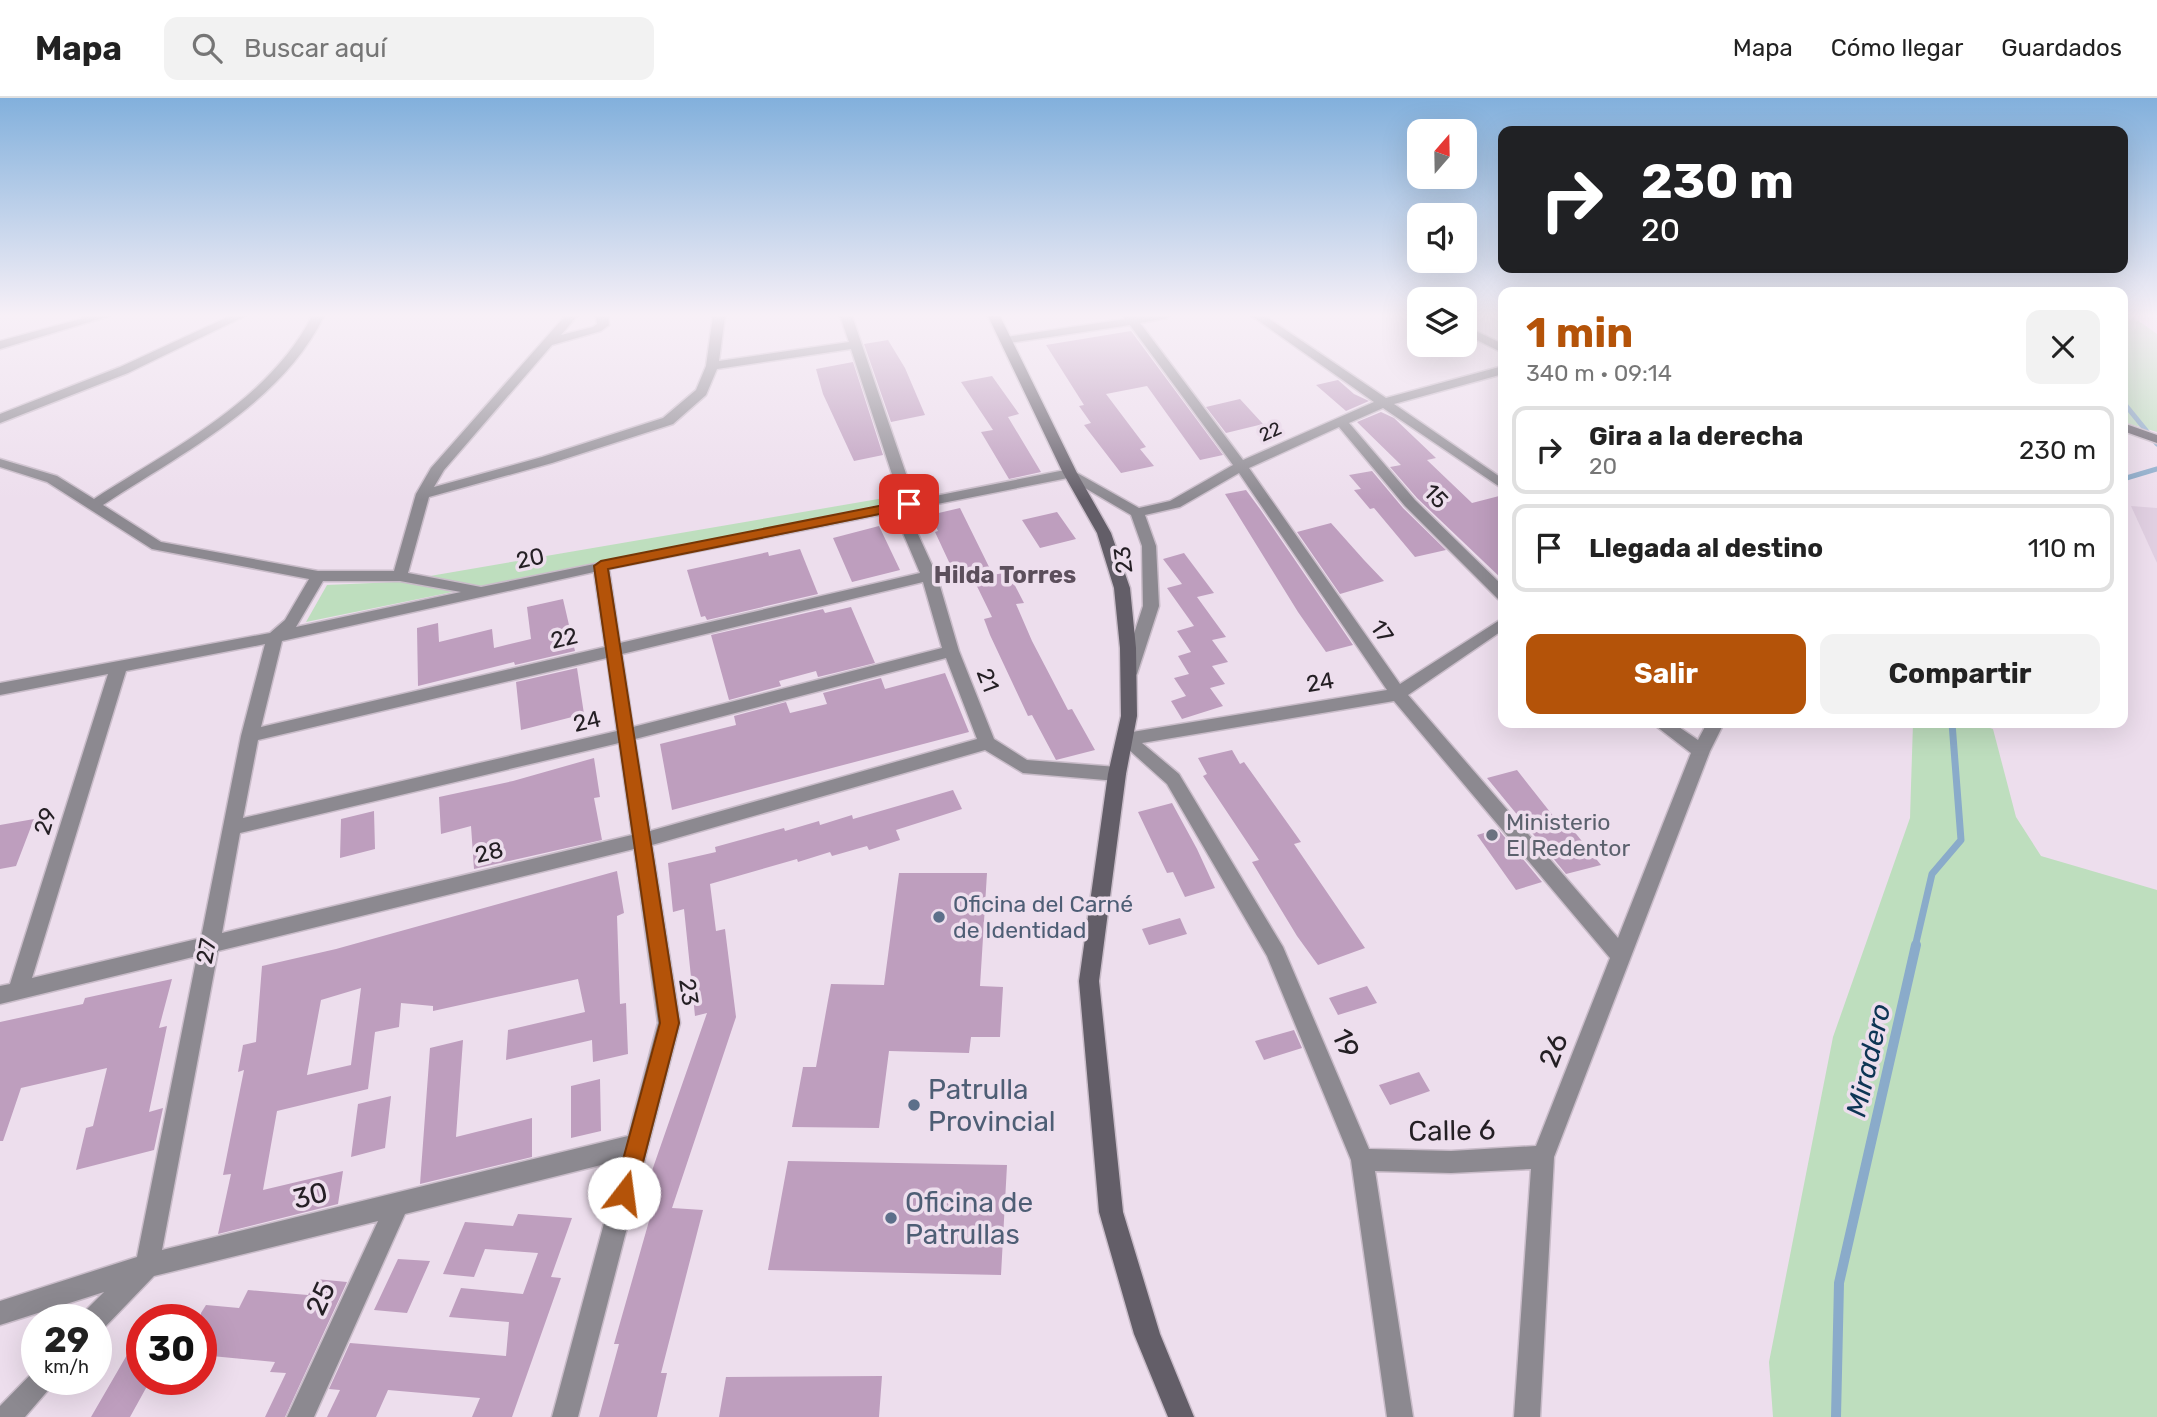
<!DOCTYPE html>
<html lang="es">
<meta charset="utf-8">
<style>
:root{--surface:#fff;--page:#f2f2f2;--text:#222;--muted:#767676;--line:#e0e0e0;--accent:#b45309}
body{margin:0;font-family:Rubik,sans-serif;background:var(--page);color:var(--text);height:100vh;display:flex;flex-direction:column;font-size:26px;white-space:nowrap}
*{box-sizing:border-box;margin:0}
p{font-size:23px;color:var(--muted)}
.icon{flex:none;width:38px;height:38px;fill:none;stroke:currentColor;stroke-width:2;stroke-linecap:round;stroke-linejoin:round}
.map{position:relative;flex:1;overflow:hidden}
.panel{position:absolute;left:1498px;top:189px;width:630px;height:441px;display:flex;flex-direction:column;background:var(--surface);border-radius:14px;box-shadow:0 7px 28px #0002}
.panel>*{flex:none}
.guide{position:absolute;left:1498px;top:28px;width:630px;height:147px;border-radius:14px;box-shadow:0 7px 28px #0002;background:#202124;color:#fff;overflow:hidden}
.needle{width:46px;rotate:20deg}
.fabs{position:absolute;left:1407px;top:21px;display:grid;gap:14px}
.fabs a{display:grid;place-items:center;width:70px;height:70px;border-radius:14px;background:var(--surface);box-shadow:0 7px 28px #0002;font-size:35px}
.speed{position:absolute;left:21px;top:1206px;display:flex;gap:14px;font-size:35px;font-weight:700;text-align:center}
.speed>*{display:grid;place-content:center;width:91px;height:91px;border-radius:50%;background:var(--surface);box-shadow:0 7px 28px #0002;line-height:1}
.speed small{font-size:18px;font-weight:400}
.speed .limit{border:10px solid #d22;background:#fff;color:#111}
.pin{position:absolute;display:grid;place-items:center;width:60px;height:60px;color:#fff;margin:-30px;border-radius:14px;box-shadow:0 4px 10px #0006}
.me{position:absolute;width:77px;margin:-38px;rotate:15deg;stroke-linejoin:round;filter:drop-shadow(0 0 5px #0008)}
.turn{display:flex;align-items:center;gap:24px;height:147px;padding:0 28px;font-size:32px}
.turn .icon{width:91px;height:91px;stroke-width:2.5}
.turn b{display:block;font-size:49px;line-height:60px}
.round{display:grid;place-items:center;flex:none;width:74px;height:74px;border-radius:14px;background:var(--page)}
.headline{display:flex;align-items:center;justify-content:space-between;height:119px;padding:0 28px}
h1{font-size:42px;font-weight:700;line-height:52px;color:var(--accent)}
.action{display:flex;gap:14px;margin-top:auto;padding:14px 28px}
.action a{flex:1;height:80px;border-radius:14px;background:var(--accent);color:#fff;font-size:28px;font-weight:700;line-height:80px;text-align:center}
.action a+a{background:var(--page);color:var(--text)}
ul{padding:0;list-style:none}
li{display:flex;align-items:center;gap:21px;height:88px;margin:0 14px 10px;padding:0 14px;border:4px solid var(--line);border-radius:14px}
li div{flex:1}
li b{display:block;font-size:26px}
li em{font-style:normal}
header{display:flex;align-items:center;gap:42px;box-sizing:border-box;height:98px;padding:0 35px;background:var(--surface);border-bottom:2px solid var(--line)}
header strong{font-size:33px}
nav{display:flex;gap:38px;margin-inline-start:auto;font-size:24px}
.search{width:490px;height:63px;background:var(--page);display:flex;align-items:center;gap:18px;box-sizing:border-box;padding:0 24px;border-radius:14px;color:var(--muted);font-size:26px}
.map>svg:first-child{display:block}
</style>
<header>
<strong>Mapa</strong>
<div class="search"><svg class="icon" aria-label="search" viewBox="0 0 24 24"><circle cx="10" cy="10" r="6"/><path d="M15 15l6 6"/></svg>Buscar aquí</div>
<nav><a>Mapa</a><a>Cómo llegar</a><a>Guardados</a></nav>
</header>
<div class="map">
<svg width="2157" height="1319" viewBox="0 0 2157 1319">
<rect width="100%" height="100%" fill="#eddeed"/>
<path fill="#e0cfe1" d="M2131,408L2157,410V465Z"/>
<path fill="#bedebe" d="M2123,218H2132L2157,236V334L2123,324Z
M890,399L893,404L306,524L327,487L395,484Z
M1913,625H1975L1993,631L2016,719L2041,758L2157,792V1319H1773L1769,1264L1833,939L1910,720Z"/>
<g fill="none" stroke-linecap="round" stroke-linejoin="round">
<path stroke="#8aabca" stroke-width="5" d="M2123,304L2157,346
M2123,381L2157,371"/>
<path stroke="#8aabca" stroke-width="7" d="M1915,849L1932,776L1961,742L1952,625"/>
<path stroke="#8aabca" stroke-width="10" d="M1836,1319L1839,1185L1916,847"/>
</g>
<path fill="#be9ebe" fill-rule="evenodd" d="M1131,233L1223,357L1200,362L1147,288L1106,296L1146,349L1140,351L1154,368L1121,375L1084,327L1091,325L1079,308L1084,307L1046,247Z
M888,242L905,270L925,317L891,324L864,246Z
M853,264L883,357L854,363L823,296L816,271Z
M992,278L1019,316L1008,319L1041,374L1009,381L981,334L993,332L961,284Z
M1338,282L1354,296L1369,303L1346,313L1316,287Z
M1240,301L1263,326L1226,335L1206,309Z
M1381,314L1394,320L1436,360L1427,362L1472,405L1503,397V482L1417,400L1390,369L1401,367L1357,324Z
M1372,373L1403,410L1446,452L1415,459L1374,410L1370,411L1354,392L1361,391L1349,377Z
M1246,392L1260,411L1353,547L1326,554L1298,514L1225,396Z
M960,410L993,477L1008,474L1024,505L1016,506L1032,543L1068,612L1072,611L1095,652L1056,662L1032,617L1028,618L990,537L984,521L992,519L971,476L956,479L935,434L938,433L930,417Z
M1057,414L1076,441L1040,450L1022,422Z
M1331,425L1364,462L1384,483L1340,496L1297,434Z
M879,428L900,472L852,484L833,440Z
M800,451L818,496L707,522L705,518L701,519L687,472L768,454L769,458Z
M1184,455L1214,495L1197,499L1226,539L1212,542L1228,564L1212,568L1225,586L1210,590L1223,608L1182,621L1171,603L1186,598L1174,580L1189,576L1178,558L1191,554L1177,533L1194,528L1167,490L1182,486L1163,461Z
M563,501L575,553L515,567L514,564L418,588L417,530L438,525L439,544L492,531L494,550L531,541L527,509Z
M851,509L875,565L818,579L816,573L779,583L781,588L729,602L711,537L823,511L825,515Z
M577,570L584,616L521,632L516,584Z
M945,575L969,634L672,712L660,646L736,627L734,618L786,604L790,615L827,606L823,595L881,580L885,591Z
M1232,652L1240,666L1244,664L1301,744L1294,746L1365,850L1318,867L1297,838L1252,764L1259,762L1203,678L1207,676L1198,660Z
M594,660L600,699L594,700L602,742L474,771L471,728L441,736L439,699L513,683Z
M1517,672L1554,719L1561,717L1601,767L1566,776L1487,680Z
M953,692L962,711L896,732L900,742L869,752L867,748L832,758L830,754L798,764L797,761L710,786L716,833L725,831L736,919L672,1110L703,1112L661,1275H667L657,1319H599L619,1246H614L659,1088L647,1087L707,915L695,918L684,811L673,814L668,765L716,754L715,749L784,730L785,733L819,723L820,727L852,717L853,721Z
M1172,705L1197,751L1215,790L1185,799L1173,774L1167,775L1138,714Z
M374,713L375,751L340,760L341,721Z
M34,721L16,768L0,771V727Z
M1498,731L1542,784L1516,792L1477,737Z
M617,773L624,815L617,818L620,906L626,905L628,956L593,964L592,942L506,962L508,932L585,914L578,881L433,913V908L401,905L399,929L375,934L368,991L277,1013L263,1092L343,1073L338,1106L218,1136L231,1076L223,1077L244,972L238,974L243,947L256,944L262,868L336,851ZM361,890L351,967L307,977L321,902Z
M899,775H987L980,888L1003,889L1000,939H971L969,955L889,953L879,1030L792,1029L803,969H816L831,886L884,887Z
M1180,820L1187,836L1149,847L1142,831Z
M172,881L159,930L167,928L149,1014L163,1010L154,1052L76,1072L86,1030L93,1028L107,970L21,990L3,1043H0V924L83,906L85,900Z
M1367,888L1377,905L1338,917L1329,900Z
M1294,932L1302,950L1264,962L1255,943Z
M463,942L456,1039L532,1020V1059L420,1086L430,950Z
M1419,974L1430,993L1390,1007L1379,987Z
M600,981L601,1033L571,1040V988Z
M391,998L385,1050L351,1059L358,1006Z
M788,1063L1007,1067L1001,1177L768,1172Z
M518,1116L572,1120L551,1179L561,1180L512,1319H472L480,1300L388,1292L376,1319H327L340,1292L329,1291L350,1245L506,1258L509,1224L449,1219L461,1190L523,1196L538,1155L485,1151L474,1179L443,1176L465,1124L513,1128Z
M398,1161L430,1163L407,1215L374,1212Z
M316,1181L347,1184L285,1319H265L286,1275L270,1274L275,1264L201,1257V1215L206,1207L239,1210L248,1192L308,1197Z
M142,1231V1281H151L130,1319H91Z
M882,1278L879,1319H719L726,1279Z"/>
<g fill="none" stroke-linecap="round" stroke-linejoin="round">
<g stroke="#c9bcc9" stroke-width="3">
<path id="street" d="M91,218H109L0,251V243Z
M230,218H245L128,275L0,325V316L120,269Z
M312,218H324C281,306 182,355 103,407L161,444L318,473H394L416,396L431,370L565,218H577L561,237L593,229L597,226L596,218H608L609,227L601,233L552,247L444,372L434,389L542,359L663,320L696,292L706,268L713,218H725L719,263L849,244L840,218H852L915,402L1070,371L1139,410L1170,403L1233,367L1130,227L1002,246V240L1006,239L1125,221L1123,218H1169L1167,220L1140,225L1243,362L1374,304L1252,218H1265L1386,300L1503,268V276L1394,306L1503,381V391L1383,310L1349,325L1415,402L1503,488V502L1498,501L1405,408L1339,329L1249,370L1400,586L1503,520V532L1408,597L1618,840L1691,655L1652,625H1673L1698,642L1707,625H1724L1710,653L1554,1059L1540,1319H1514L1531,1071L1451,1075L1375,1073L1413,1319H1387L1351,1062L1267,858L1167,686L1117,641L1126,635L1387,592L1239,375L1180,409L1145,417L1156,448L1159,508L1137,576L1129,582L1121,576L1143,508L1142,448L1131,417L1068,380L907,412L937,478L959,553L994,641L1027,662L1117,669L1123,671L1126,676L1123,681L1117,683L1023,675L985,652L652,747L680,925L578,1319H552L621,1062L405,1116L314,1319H287L378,1123L154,1178L103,1231L96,1234V1222H82L85,1213L104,1194L0,1227V1203L137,1159L197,858L0,906V888L10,886L108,576L0,597V585L270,535L285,522L309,481L152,451L47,384L0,369V361L57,378L94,401C171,351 269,303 312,218ZM851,251L901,404L481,489L408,475L429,399L552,365L673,326L706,297L717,271ZM894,414L920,475L620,545L609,471ZM594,474L605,549L261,629L282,543ZM323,483H400L461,494L296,529ZM923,484L942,550L633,629L622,556ZM265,546L241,638L201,840L32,880L126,573ZM607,560L617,633L243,720L258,642ZM946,560L977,641L650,733L635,641ZM1394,603L1610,860L1536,1048L1451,1053L1369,1051L1283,849L1179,676L1142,645ZM619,645L632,737L222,835L240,735ZM634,751L658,925L628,1038L162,1152L218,853Z
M1465,228L1503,246V255L1465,236Z
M37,1270V1281H54L50,1290L25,1319H0V1308Z"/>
</g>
<g stroke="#c9bcc9" stroke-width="3">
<path id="secondary" d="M988,218H1000L1077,375L1111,435L1130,490L1136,550L1137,618L1126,676L1099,883L1123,1114L1160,1236L1194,1319H1168L1134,1236L1099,1114L1079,883L1108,676L1121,618L1120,550L1114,490L1097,435L1063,375Z
M2123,325L2157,337V345L2123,333Z"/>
</g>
<use href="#street" fill="#8c8990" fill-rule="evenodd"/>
<use href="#secondary" fill="#635e68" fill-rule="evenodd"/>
</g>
<linearGradient id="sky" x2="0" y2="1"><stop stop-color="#82b0dc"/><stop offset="0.54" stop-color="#f7f0f7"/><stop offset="1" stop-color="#f7f0f7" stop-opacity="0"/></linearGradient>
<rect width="2157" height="402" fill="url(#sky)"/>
<path fill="#b45309" stroke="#753606" stroke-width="2" d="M909,402L914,403V409L608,471L679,925L635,1095L632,1102L624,1106L617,1102L614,1095L660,925L594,468L601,463Z"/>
<circle fill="#6b7280" stroke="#eddeed" stroke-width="2.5" cx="1492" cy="737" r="7"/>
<g fill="#5c6f8a" stroke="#eddeed" stroke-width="2.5">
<circle cx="939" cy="819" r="7"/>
<circle cx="914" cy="1007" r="7"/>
<circle cx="891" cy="1120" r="7"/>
</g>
<g text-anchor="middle" stroke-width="7" stroke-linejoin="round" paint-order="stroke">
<g font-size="19" fill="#241f24" stroke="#eddeed">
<text transform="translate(1270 333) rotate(-24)" y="7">22</text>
</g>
<g font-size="23" fill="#241f24" stroke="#eddeed">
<text transform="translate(1436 398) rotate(46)" y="8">15</text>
<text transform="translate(530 460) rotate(-12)" y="8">20</text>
<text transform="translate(1123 462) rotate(-97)" y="8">23</text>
<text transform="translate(1382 533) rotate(56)" y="8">17</text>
<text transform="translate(564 540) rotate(-13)" y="8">22</text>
<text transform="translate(988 582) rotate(69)" y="8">21</text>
<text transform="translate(1320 584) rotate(-10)" y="8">24</text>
<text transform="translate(587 623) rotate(-13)" y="8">24</text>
<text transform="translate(45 723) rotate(-73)" y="8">29</text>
<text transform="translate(489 754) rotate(-14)" y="8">28</text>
<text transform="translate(206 853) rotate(-79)" y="8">27</text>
<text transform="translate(689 894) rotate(81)" y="8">23</text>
</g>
<g font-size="23" fill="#5b616d" stroke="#eddeed" text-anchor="start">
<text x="1506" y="732">Ministerio<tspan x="1506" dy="26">El Redentor</tspan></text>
</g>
<g font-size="23" fill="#4e5e75" stroke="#eddeed" text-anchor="start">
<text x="953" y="814">Oficina del Carné<tspan x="953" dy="26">de Identidad</tspan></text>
</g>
<g font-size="24" font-weight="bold" fill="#5c4f5c" stroke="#eddeed">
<text x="1005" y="485">Hilda Torres</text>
</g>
<g font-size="28" fill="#241f24" stroke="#eddeed">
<text transform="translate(1346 945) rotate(67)" y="10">19</text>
<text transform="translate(1553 952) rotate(-69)" y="10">26</text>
<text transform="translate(1452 1032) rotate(-1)" y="10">Calle 6</text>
<text transform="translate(310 1097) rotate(-14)" y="10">30</text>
<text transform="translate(320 1200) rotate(-66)" y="10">25</text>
</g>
<g font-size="28" font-style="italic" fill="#0d3554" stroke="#eddeed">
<text transform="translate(1868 962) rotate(-77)" y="10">Miradero</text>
</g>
<g font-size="28" fill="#4e5e75" stroke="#eddeed" text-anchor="start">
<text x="928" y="1001">Patrulla<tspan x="928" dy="32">Provincial</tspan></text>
<text x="905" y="1114">Oficina de<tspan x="905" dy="32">Patrullas</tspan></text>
</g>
</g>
</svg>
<div class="fabs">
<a><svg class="needle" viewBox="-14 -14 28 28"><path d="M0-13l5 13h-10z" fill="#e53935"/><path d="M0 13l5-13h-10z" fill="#767676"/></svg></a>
<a><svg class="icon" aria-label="sound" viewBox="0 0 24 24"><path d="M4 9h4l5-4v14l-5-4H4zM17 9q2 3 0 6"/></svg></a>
<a><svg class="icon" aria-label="layers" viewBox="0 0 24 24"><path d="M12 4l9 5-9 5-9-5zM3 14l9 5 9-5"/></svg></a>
</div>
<div class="speed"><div>29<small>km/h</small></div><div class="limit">30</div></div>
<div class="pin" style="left:909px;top:406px;background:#d93025"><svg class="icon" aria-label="arrive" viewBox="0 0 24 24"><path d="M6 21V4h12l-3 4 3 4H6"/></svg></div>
<svg class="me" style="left:624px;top:1095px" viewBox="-20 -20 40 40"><circle r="19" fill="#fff"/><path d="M0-13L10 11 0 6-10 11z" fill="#b45309"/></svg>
<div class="guide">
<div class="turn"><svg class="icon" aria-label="right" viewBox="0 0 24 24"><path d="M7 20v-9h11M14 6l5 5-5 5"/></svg><div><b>230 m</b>20</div></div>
</div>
<section class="panel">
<div class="headline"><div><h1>1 min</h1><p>340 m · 09:14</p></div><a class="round"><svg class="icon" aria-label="close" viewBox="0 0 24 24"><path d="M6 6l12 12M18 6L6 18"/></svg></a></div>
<ul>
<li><svg class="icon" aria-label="right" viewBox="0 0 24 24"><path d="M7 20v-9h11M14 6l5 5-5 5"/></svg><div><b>Gira a la derecha</b><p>20</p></div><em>230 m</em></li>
<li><svg class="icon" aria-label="arrive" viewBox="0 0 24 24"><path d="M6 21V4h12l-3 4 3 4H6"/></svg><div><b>Llegada al destino</b></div><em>110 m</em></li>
</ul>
<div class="action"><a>Salir</a><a>Compartir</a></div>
</section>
</div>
